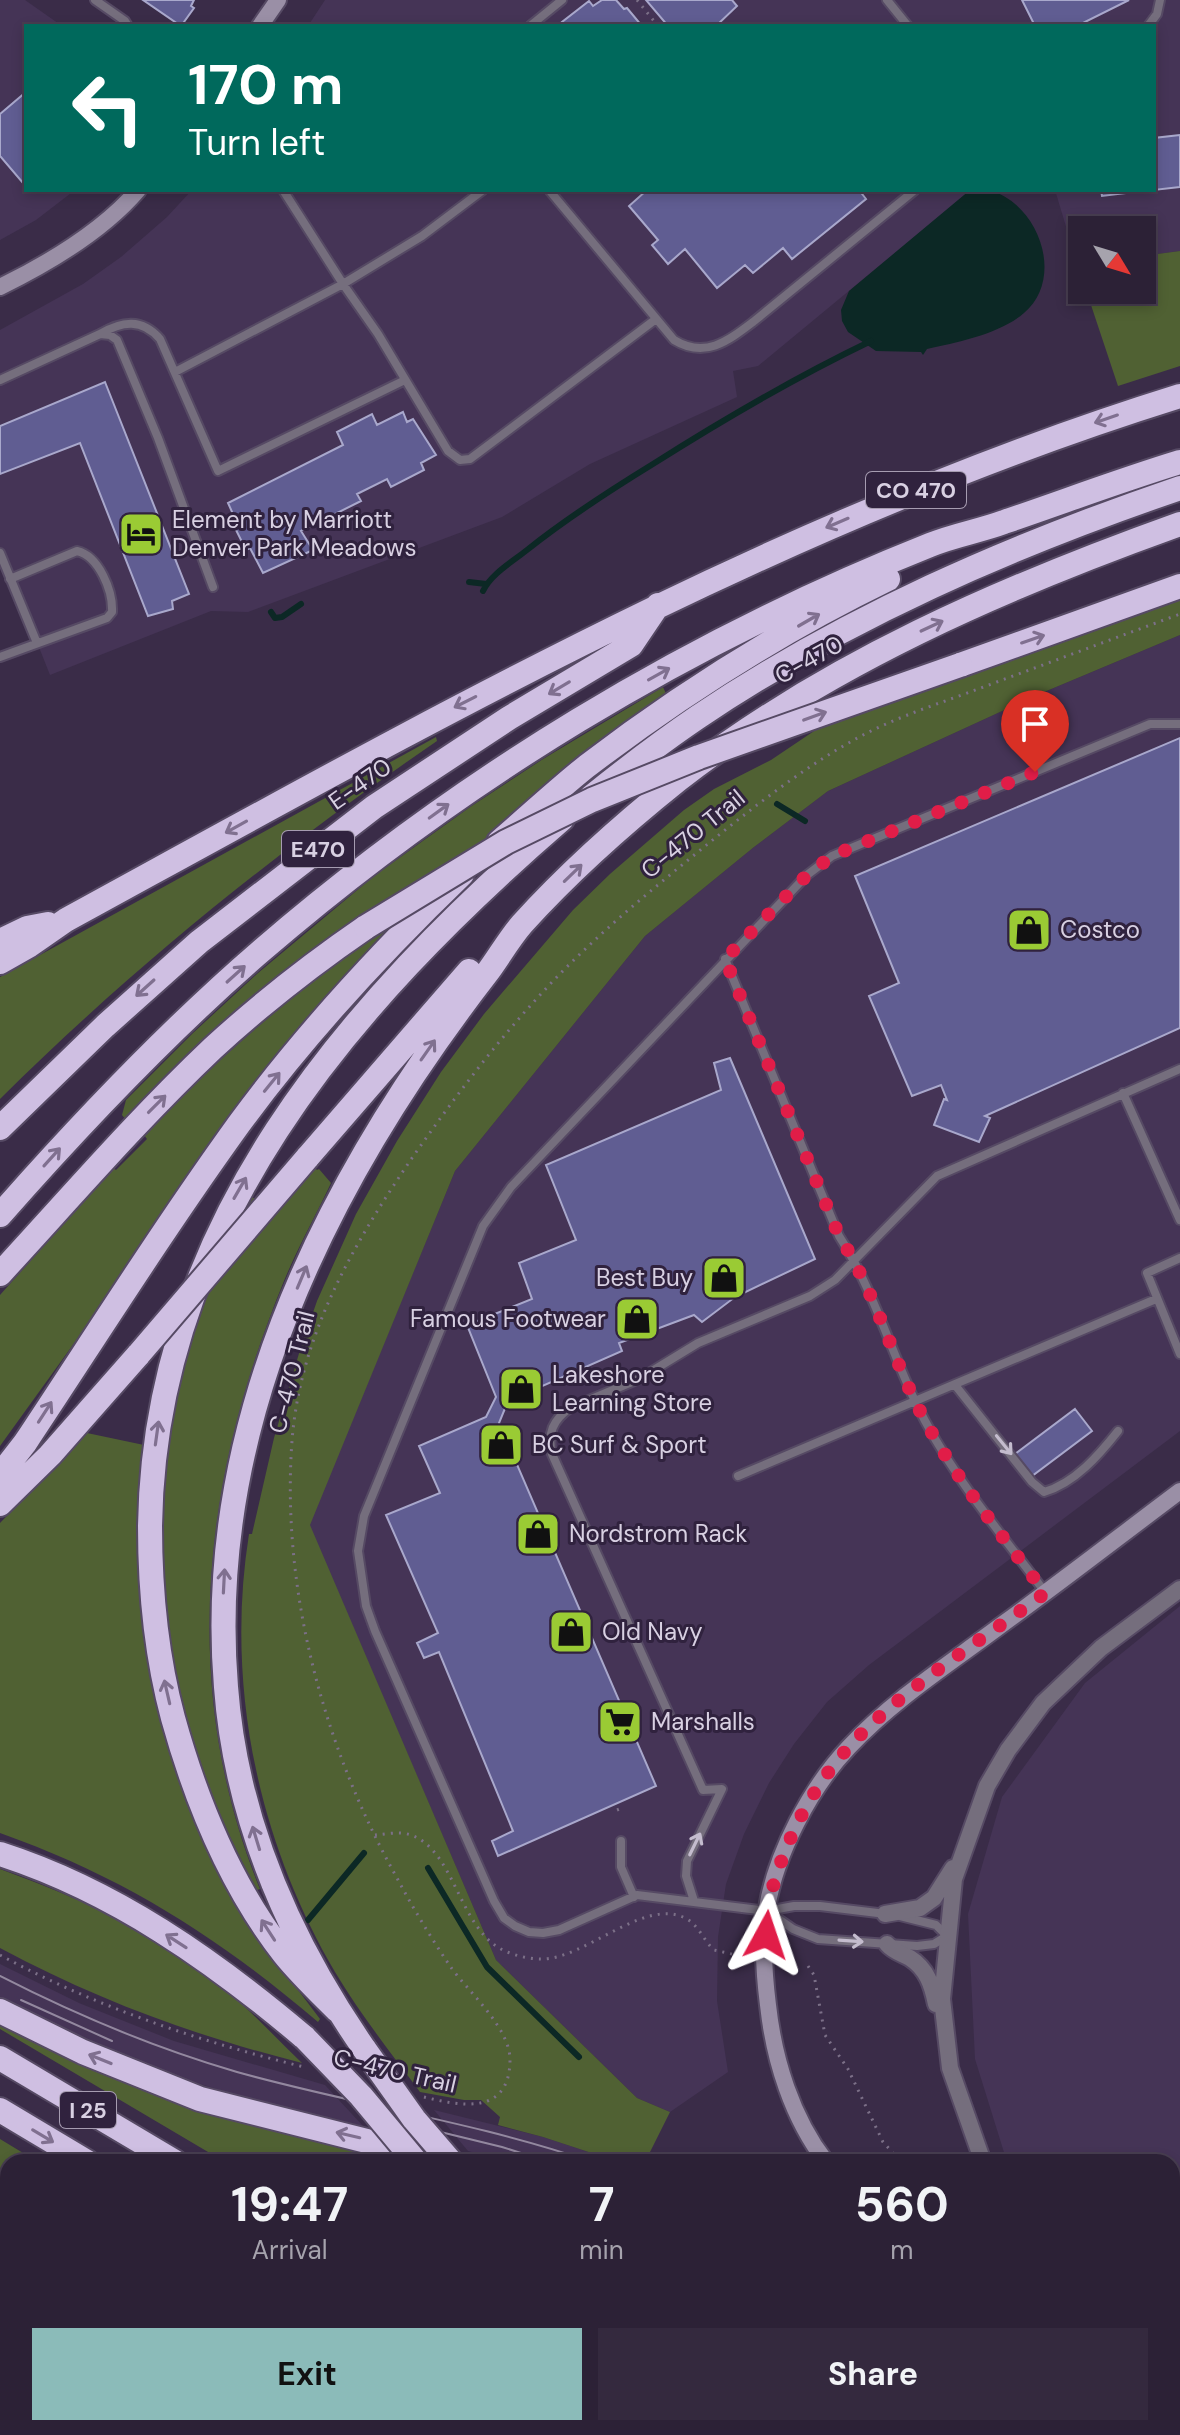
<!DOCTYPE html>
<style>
:root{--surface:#2c2136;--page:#34293e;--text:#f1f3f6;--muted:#a6a3ad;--line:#483e51;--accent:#8bbbb9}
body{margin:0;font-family:"DM Sans",sans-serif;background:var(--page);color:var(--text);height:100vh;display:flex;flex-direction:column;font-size:30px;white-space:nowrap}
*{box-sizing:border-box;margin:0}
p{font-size:26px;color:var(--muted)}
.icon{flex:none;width:44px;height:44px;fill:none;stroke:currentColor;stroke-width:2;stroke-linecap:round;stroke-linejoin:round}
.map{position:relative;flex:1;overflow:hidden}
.drawer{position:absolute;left:0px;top:2154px;width:1180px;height:282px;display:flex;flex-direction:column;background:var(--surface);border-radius:24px 24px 0 0;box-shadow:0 4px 12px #0003,0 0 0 2px var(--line)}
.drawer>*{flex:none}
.guide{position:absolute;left:24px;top:24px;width:1132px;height:168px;border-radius:0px;box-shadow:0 4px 12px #0003,0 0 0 2px var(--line);background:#00695c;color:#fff;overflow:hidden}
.needle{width:52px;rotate:128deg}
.fabs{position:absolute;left:1068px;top:216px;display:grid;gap:16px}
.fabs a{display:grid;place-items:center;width:88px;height:88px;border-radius:0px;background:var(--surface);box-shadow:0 4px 12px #0003,0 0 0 2px var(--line);font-size:40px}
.pin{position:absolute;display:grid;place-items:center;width:68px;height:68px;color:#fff;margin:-82px -34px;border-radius:50% 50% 50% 0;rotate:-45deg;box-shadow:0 0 8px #0007}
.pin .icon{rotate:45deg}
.me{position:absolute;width:88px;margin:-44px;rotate:5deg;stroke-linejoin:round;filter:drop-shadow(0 0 6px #0008)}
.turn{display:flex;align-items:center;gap:28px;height:168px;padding:0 32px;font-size:36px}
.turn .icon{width:104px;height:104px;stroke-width:2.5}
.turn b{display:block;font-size:56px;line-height:68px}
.eta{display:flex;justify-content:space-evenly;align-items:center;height:136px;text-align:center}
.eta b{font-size:48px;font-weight:700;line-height:56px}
.cta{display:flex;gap:16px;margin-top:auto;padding:16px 32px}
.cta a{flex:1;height:92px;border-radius:0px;background:var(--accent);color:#111;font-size:32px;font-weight:700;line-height:92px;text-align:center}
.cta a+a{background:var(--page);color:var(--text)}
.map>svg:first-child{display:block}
</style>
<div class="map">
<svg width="1180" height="2435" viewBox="0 0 1180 2435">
<rect width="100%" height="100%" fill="#3a2c48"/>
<path fill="#453456" d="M0,0H25L62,26H26V190H75L36,220L0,240Z
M325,0H1180V251L1142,256V230H1082V263H1077L1055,190H1154V26H308Z
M192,190H971L758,366L733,371L737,397L590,464L502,517L248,612L211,611L50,675L0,549V330L83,284L121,257L167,217Z
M1180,635V1431L869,1665L827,1702L794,1744L769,1783L744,1834L726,1884L718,1937L717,2001L728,2072L670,2112L637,2098L496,1960L309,1525L455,1171L645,936L754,847L828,791L1037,695Z
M1180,1606V2351L1172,2345V2162H1007L975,2059L968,1914L1002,1797L1085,1683Z
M0,1964L79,2003L174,2041L325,2085L363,2126L249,2099L197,2083L145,2064L56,2026L0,1997Z
M434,2110L543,2137L619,2162H514L468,2151Z
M966,2428H1044L1053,2435H975Z"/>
<path fill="#506133" d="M1180,251V366L1118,386L1086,290H1142V256Z
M1180,599V635L1037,695L828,791L754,847L645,936L455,1171L310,1525L496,1960L637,2098L670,2112L645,2162H619L543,2137L498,2125L500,2117L481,2100H464L420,2092C391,2053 360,2014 335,1972C258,1841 225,1685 249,1534H252L274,1438L300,1350L317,1301L356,1214L397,1141L441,1072L484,1014L573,910L610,874L684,810L714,789L771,760L823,725L1018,658Z
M663,687L667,696L480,844L359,918L126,1120L122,1115L126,1100L193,1033L258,973L374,876L470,807L543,759Z
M436,737L437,741C281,848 135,965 0,1099V977Z
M401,918L106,1299L0,1446V1295L113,1168L116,1170L147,1139L144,1135C222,1053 307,981 401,918Z
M300,1150L317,1170L319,1169L331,1183C316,1215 298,1247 284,1281C203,1478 178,1687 260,1889L257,1890C160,1713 133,1526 193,1331C207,1284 229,1240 251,1197L257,1199Z
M87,1433L144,1445L138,1540L148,1645L286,1974L320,2019L318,2022C218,1937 124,1877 0,1833V1523Z
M0,1869C78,1898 158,1931 222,1986C250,2010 276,2038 302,2063C192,2035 100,2001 0,1948Z
M0,2021L390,2155L396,2162H225L0,2029Z
M0,2139L38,2162H8V2184L0,2178Z
M0,2216L8,2223V2275L0,2272Z
M0,2330L8,2333V2375L0,2373Z
M136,2428H205L212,2435H152Z
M400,2428H490L501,2435H418Z
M788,2428H895L902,2435H798Z"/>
<path fill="#0c2825" d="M970,190C976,190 984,189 989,190C1038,203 1066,277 1024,313C1000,334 958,342 927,349L923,355L921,352L876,351L848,332L842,321L841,310L849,291Z"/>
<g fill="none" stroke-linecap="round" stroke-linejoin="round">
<path stroke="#0c2825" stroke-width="6" d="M469,582L486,584
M483,591C491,574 512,562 527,550C567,518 609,491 653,464C724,419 796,377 871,341
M271,612L275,618L282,617L301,604
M777,804L805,821
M428,1868L487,1967L579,2057
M308,1920L364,1853
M196,2428L201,2435"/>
</g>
<path fill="#605d92" stroke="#a9a8cc" stroke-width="2" d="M143,0H194L191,6L194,8L181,26Z
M602,0H616L624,9L627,8L642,26H565L562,22L589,1L593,6Z
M646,0H732L737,6L716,26H668Z
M1022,0H1129L1077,26H1035Z
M26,92V180L23,183L0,156V114Z
M1180,135V187L1154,190V138Z
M647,190H859L866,199L792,259L783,248L753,273L745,265L717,288L685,249L668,264L652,245L658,240L629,206Z
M1101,190H1151L1102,196Z
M105,382L189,594L172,601L173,609L148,616L80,443L0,474V426Z
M403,412L407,422L413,419L436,455L421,463L424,470L391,487L387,479L357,494L361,501L301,531L313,550L263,573L250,548L246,550L229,516L233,514L228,503L343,445L337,432L372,414L377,425Z
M1180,738V1028L985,1116L990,1118L979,1142L934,1125L944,1099L947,1100L941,1085L912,1096L869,996L899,983L855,876Z
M730,1058L815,1259L735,1297L702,1322L694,1315L619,1343L622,1351L508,1401L499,1423L656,1786L498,1856L492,1841L513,1831L439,1652L424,1658L417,1643L438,1633L386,1515L440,1493L419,1446L486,1417L496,1397L467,1325L532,1299L519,1263L576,1240L546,1165L721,1090L714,1063Z
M1075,1409L1092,1431L1032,1476L1015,1454Z"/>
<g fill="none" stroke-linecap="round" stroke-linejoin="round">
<g stroke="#564a64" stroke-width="12">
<path id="service" d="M95,0L125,21L128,26
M887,0L908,26
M530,26L562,0
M1148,26L1157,14L1160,0
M283,190L343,284L422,236L483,190
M549,190L674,340C705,359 728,341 753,322L915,190
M100,334C122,321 142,318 160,339L218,471L405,380
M175,372L343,284L378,334L448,451L460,460L470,459L656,319
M0,380L100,334L110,335L117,340L158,438L213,587
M0,553L37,643
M0,657L107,618L112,612C113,591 99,556 77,551L10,579
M725,959L839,1236C872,1287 889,1346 915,1401C948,1471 999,1531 1045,1592
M1123,1093L1180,1220
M1180,1258L1147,1273L1180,1354
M955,1385L1032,1482L1044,1492C1075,1483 1099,1455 1118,1431
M738,1476L1156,1299
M621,1841V1867L634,1897
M694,1901L686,1876L687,1861L722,1789L703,1790L552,1454C547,1433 553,1420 570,1408L639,1379L698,1343L810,1296L835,1280L937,1176L1180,1069
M767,1911L793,1929L818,1939L917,1946L934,1944L947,1936L936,1925L900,1916
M886,1914L820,1906H794L767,1911L637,1895L559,1930L543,1933L529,1932L515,1926L504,1918L494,1901L375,1631L366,1606L358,1551L364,1516L483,1226L511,1187L807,875L832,856L1150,724H1180"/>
</g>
<g stroke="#564a64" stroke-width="20">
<path id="minor" d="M885,1914L920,1908L934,1898L953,1868
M887,1944C894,1952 901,1953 910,1958C927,1969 932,1985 936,2004
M983,2162L950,2068L942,1999L954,1879L987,1786L1008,1750L1043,1703L1101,1648L1180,1589
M1172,2373L1180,2379"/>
</g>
<g stroke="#564a64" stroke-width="20">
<path id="secondary" d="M260,26L278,0
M0,287C49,263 102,232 138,190
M826,2162C792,2118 774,2060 768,2005C764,1974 762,1938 767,1908C776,1853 811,1787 849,1747C893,1700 949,1664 1000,1626C1061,1582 1120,1536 1180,1491
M1100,2428L1109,2435"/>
</g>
<g stroke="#564a64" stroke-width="28">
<path id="motorway" d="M960,665L1180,586
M591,797C626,769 661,742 698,717C847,617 1010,546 1180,488
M499,842C528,817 557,790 587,766C680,695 783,630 888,579
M0,941L27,928L48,924
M0,962L30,945L66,920C428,722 784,519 1180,396
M0,1128L105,1026L199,942L374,807L509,718L631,645L658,605
M307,1158L469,971
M0,1215C82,1122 167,1032 261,951C459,780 686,642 930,545C954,535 980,531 1004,522C1063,502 1121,480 1180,462
M0,1274C70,1198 138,1119 213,1048C261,1004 312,964 366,927
M0,1475L25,1443C96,1336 164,1228 239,1124C305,1034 382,951 462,874
M0,1504L50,1455L139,1354
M0,1854C115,1891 214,1961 305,2038
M337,2010C319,1992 300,1974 284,1954C231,1886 196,1801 173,1718C156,1655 150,1591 150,1526C154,1227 347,1005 562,819
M0,2011L83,2052L200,2099L450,2162
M365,2050C290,1942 236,1820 226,1687C204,1422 329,1177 487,973C499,957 509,939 522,924C569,872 623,824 678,780C826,664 1004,587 1180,524
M0,2058L175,2162
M0,2110L87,2162
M0,2194L8,2200
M0,2287L8,2290
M0,2311L8,2313
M230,2428L237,2435
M349,2428L367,2435
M534,2428L546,2435
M622,2428L634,2435
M725,2428L739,2435
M915,2428L921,2435"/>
</g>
<path stroke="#7c7088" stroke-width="3" stroke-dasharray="2 6" stroke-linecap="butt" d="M637,0L658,26
M761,26L764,23
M617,1810L622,1808
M375,1835C386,1834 400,1831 411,1835C456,1851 459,1931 505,1951C516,1956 530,1959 541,1959C584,1960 644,1897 685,1918C699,1925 703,1940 714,1950L736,1955
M0,1955C96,2007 198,2041 304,2067
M808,1966L814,1975L825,2035L848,2069L883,2142L901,2162
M424,2097C460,2106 509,2116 510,2061C511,2028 468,1992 450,1966C431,1938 413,1908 397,1878C324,1748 281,1590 292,1441C300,1335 354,1243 412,1158C452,1101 493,1046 540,995C591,939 650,891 709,843C756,805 807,765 861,736C901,715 944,702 986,686C1051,662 1115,638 1180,614
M1172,2397L1180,2404"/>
<use href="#service" stroke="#756e7d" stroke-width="8"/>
<use href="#minor" stroke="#756e7d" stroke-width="16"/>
<use href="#secondary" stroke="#9a8fa6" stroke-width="16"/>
<use href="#motorway" stroke="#cfbfe2" stroke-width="24"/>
<path stroke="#93889f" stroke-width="2" d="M0,1976C76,2015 155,2048 237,2072C355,2105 476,2122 592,2162
M21,2000L112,2041
M416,2126L502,2147L549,2162
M976,2428L986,2435
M1029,2428L1039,2435"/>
<g stroke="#564a64" stroke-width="28" stroke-linecap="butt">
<path id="motorway-bridge" d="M366,927L506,842L592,800L699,757L960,665
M139,1354L307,1158
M305,2038L361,2096L416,2162
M365,2050L414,2119L451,2162"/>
</g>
<use href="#motorway-bridge" stroke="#cfbfe2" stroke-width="24"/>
</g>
<defs><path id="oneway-shaft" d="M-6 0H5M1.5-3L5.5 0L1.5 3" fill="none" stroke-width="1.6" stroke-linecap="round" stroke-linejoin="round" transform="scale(2)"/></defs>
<g stroke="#807090">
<use href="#oneway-shaft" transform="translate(1106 419) rotate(161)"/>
<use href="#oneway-shaft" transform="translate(837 523) rotate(157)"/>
<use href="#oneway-shaft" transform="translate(809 620) rotate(-30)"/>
<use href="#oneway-shaft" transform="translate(932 626) rotate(-25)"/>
<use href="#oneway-shaft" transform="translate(1033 639) rotate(-19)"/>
<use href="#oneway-shaft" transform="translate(659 674) rotate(-29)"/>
<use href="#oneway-shaft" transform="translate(559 688) rotate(149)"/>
<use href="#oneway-shaft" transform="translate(465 702) rotate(153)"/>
<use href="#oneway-shaft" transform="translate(815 716) rotate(-20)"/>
<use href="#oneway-shaft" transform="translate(439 811) rotate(-36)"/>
<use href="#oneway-shaft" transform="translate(236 827) rotate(151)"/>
<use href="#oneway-shaft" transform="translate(573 873) rotate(-44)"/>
<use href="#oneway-shaft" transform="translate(236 974) rotate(-42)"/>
<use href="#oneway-shaft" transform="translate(145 988) rotate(138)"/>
<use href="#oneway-shaft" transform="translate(428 1050) rotate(-55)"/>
<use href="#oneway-shaft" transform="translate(272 1082) rotate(-51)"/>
<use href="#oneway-shaft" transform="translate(157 1104) rotate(-45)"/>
<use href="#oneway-shaft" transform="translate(52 1157) rotate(-48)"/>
<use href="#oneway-shaft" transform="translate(240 1188) rotate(-60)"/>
<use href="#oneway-shaft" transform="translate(302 1277) rotate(-67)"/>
<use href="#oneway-shaft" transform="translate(45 1412) rotate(-57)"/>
<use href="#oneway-shaft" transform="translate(157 1433) rotate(-82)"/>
<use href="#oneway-shaft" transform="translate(224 1581) rotate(-87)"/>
<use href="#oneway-shaft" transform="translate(167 1692) rotate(-103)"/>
<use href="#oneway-shaft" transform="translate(256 1838) rotate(-107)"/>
<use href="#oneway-shaft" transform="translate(268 1930) rotate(-123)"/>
<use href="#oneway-shaft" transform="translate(176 1941) rotate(-147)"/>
<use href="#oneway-shaft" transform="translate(100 2059) rotate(-158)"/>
<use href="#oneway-shaft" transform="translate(348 2135) rotate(-167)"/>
<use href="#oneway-shaft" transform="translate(43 2136) rotate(31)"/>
</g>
<g stroke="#c4bcce">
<use href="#oneway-shaft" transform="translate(1004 1445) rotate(51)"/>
<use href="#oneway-shaft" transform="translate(695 1844) rotate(-64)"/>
<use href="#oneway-shaft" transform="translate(851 1941) rotate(4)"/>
</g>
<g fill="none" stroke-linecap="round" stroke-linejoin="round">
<path stroke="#e11d48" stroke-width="14" stroke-dasharray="0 25.2" d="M766,1935C767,1905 773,1881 785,1852C799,1815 821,1778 848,1748C901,1689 981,1641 1045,1593C999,1531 949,1471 915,1401C889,1347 872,1286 839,1236L725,959L807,875L832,856L1035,772"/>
</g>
<defs>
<g id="hotel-square" transform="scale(2.3)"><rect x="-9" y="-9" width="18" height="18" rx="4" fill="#9acb34" stroke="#30223e"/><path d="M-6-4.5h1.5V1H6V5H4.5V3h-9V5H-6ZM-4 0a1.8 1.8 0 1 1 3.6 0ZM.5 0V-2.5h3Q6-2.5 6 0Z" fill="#111"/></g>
<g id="shop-square" transform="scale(2.3)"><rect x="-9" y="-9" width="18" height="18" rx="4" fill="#9acb34" stroke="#30223e"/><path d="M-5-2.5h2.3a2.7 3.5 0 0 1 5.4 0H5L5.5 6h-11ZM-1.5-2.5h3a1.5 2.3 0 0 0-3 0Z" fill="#111"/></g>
<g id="supermarket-square" transform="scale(2.3)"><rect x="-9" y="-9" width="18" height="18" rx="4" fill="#9acb34" stroke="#30223e"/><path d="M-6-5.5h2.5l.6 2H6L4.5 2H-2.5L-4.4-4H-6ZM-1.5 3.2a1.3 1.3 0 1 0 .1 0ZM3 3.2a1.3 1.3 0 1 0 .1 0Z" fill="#111"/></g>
</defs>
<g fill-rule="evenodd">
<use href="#hotel-square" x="141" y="534"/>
<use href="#shop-square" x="1029" y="930"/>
<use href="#shop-square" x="724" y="1278"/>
<use href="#shop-square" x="637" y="1319"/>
<use href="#shop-square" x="521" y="1389"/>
<use href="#shop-square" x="501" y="1445"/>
<use href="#shop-square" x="538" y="1534"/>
<use href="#shop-square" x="571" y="1632"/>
<use href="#supermarket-square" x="620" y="1722"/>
</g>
<g text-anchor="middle" stroke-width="6" stroke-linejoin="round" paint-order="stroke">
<g fill="#30223e" stroke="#a69cb1" stroke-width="2">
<rect x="866" y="472" width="100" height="36" rx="6"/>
<rect x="282" y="831" width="72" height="36" rx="6"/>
<rect x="60" y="2092" width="56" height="36" rx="6"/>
</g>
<g font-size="22" font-weight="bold" fill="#d8d0e2">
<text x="916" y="498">CO 470</text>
<text x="318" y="857">E470</text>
<text x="88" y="2118">I 25</text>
</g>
<g font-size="24" fill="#d8d0e2" stroke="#30223e" text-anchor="start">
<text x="172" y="528">Element by Marriott<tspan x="172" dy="28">Denver Park Meadows</tspan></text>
<text x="1060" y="938">Costco</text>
<text x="693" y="1286" text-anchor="end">Best Buy</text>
<text x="606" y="1327" text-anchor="end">Famous Footwear</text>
<text x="552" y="1383">Lakeshore<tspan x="552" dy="28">Learning Store</tspan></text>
<text x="532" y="1453">BC Surf &amp; Sport</text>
<text x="569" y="1542">Nordstrom Rack</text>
<text x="602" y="1640">Old Navy</text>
<text x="651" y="1730">Marshalls</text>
</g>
<g font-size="24" fill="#d8d0e2" stroke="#30223e">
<text transform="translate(809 660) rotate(-29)" y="8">C-470</text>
<text transform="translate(360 784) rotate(-35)" y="8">E-470</text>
<text transform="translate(693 834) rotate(-39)" y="8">C-470 Trail</text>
<text transform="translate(292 1372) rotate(-76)" y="8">C-470 Trail</text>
<text transform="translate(395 2071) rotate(13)" y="8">C-470 Trail</text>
</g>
</g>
</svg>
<div class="fabs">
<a><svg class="needle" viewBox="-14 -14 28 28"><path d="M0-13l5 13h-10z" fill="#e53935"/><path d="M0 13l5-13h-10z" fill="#a6a3ad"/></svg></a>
</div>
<div class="pin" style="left:1035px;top:772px;background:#d93025"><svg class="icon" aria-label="arrive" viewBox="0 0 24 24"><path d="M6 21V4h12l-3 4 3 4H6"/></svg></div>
<svg class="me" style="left:766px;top:1935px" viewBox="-20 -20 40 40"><path d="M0-17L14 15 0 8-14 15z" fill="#e11d48" stroke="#fff" stroke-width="4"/></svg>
<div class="guide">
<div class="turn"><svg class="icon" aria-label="left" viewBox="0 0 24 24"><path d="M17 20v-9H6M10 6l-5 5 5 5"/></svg><div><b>170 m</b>Turn left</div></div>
</div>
<section class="drawer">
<div class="eta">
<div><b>19:47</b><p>Arrival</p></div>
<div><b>7</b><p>min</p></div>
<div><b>560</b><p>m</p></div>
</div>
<div class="cta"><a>Exit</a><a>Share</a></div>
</section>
</div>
